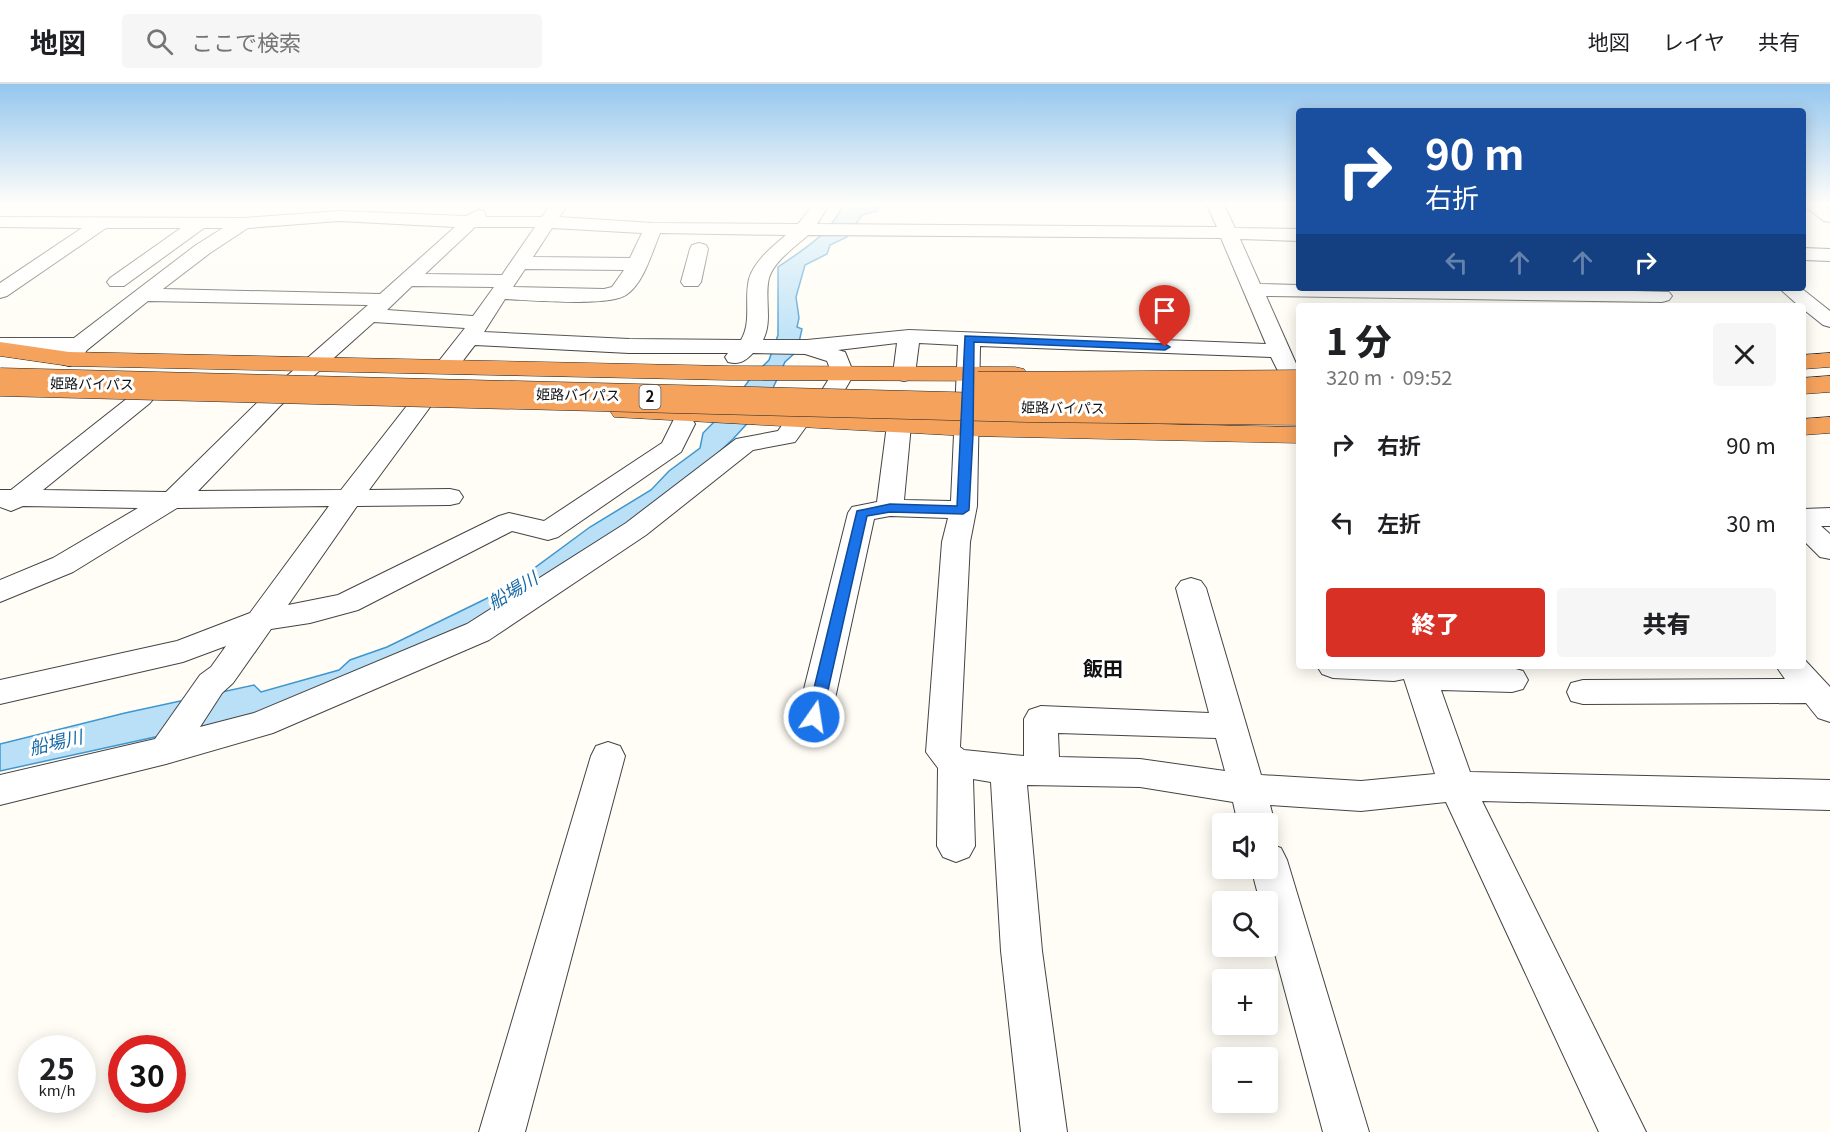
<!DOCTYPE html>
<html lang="ja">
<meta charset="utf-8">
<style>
:root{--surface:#fff;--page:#f6f6f6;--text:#202124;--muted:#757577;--line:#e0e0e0;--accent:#d93025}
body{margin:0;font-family:Georgia,"Noto Sans JP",serif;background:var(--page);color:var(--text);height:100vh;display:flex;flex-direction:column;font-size:22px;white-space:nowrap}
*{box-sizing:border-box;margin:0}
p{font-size:20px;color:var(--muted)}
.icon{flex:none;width:33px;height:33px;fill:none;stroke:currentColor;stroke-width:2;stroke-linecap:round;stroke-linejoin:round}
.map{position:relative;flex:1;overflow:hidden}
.panel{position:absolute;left:1296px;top:219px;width:510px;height:366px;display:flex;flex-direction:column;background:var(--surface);border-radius:6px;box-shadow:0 3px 15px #0003}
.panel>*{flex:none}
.banner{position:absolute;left:1296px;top:24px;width:510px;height:183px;border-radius:6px;box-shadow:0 3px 15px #0003;background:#1a4fa0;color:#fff;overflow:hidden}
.tools{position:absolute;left:1212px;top:729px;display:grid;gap:12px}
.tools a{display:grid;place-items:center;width:66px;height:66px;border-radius:6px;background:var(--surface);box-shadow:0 3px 15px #0003;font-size:30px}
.speed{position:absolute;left:18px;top:951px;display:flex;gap:12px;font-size:30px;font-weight:700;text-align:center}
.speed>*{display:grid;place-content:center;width:78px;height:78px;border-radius:50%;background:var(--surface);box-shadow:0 3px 15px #0003;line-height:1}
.speed small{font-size:15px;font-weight:400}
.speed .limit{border:9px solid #d22;background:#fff;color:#111}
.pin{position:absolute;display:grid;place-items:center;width:51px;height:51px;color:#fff;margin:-62px -26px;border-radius:50% 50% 50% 0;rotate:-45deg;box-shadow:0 0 6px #0007}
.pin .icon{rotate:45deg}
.me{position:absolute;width:66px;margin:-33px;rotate:13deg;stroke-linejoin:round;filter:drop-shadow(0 0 4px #0008)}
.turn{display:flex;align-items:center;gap:21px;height:126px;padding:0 30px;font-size:27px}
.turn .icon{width:78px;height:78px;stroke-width:2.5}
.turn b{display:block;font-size:42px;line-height:51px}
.lanes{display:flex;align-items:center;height:57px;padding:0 30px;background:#0003;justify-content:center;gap:30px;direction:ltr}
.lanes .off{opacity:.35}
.round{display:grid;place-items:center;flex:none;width:63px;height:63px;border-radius:6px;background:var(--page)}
.head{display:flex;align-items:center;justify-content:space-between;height:102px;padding:0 30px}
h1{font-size:36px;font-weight:800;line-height:45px}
.cta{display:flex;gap:12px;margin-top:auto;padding:12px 30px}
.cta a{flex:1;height:69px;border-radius:6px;background:var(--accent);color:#fff;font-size:24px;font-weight:800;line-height:69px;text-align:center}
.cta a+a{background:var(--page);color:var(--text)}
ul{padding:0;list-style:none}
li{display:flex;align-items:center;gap:18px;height:78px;padding:0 30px}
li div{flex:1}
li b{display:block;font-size:22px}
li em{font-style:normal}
header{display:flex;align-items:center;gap:36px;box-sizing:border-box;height:84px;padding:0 30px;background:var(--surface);border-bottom:2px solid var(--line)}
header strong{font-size:28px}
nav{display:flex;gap:33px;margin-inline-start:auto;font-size:21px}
.search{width:420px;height:54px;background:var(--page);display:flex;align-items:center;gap:15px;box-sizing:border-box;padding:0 21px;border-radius:6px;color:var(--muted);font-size:22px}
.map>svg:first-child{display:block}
</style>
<header>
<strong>地図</strong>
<div class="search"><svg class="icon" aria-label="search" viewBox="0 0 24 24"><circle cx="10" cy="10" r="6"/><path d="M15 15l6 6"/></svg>ここで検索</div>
<nav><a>地図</a><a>レイヤ</a><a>共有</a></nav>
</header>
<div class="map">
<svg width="1830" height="1048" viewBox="0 0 1830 1048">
<rect width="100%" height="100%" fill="#fffdf5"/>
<path fill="#b9e0f7" stroke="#3f96cf" stroke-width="1.5" d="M843,121H880L877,127L862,131L847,153L830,161L827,170L805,181L796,213L799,234L797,243L802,245L797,267L785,278L766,319L733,355L701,385L535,506L425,564L353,596L219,642L155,653L0,687V660L125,629L254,601L261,608L339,586L350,576L387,563L506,505L590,443L651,406L669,387L700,364L703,349L730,322L750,295L769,276L778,251V183C803,166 831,149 843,121Z"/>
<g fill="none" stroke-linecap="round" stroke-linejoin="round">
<g stroke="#444" stroke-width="2">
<path id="minor" d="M550,121H562L565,125L559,133L653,139L798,140L813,121H829L817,140L1217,143L1207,121H1224L1235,144L1299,145V157L1240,155L1260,200L1299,201V204H1529L1669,208L1672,212L1669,216L1662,218L1266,212L1298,284L1295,289L1287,291L1279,289L1271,273L980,262L977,422L970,458L960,663L964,666L1024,672V635L1029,626L1041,622L1209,629L1176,504L1181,497L1191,494L1201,497L1206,504L1261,691L1361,697L1435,690L1404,595L1394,597L1333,594L1322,590L1317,582L1512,584L1523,587L1528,596L1523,605L1512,608L1441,606L1470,688L1830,696V726L1482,717L1646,1048H1599L1446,718L1361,727L1270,721L1275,740L1268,752V740H1238L1233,718L1140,703L1027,701L1042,867L1067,1048H1021L1001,867L991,698L973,695L975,762L969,773L956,778L943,773L937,762L938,684L926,668L942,458L948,434L890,432L874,435L831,633L826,642L814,646L802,642L797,633L848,429L852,423L877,418L887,341L890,336L899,334L908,336L911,341L904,416L951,417L958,261L919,259L915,290L912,295L904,297L896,295L893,290L897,259L838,266L845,268L854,290L825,340L816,342L808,340L795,358L753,366L646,451L489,556L273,649L166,680L0,721V691L155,655L200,591L211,583L226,562L183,578L0,620V596L177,557L250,529L329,422L177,424L73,488L0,518V496L53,474L138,424L23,422L11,427L0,423V406H11L134,309L142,307L150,309L154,314L150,319L43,406L166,408L264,312L368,221L148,217L87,266L77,280L69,282L61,280L58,275L63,268H0V254H74L196,161L223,144H204L124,202H110L107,198L110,194L181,144H106L7,212L0,214V199L82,144L0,143V133L244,134L339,127L466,132L478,126L484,127L486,133H542ZM339,137L455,143L380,210L163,205L210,169L248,144ZM475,143H535L502,191L425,190ZM552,144L642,149L630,174L533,173ZM660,149L786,151C773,162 754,177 749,195C744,215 752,238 741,256L629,255L484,248L505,215C530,216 608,223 626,211C644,199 652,168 660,149ZM808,151L1221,154L1266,260L909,246L807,256H763C773,237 764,214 769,194C774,177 795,163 808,151ZM525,185L624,186L612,203L604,205L513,203ZM412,202L494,203L473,232L387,226ZM374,238L465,244L435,282L438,287C457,291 464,274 475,261L629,269H728L725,273L728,278C740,281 745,277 753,269L805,270L827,277L832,290L807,330C791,326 787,335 778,347L736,355L626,439L467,540L254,629L200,643L222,609L233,599L271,545L310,539L358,526L512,447L548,456L558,453L681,368L695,340L692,335L683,333L674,335L662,359L544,437L509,429L499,432L338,511L288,521L357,422L450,421L459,419L463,413L459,407L450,405L369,406L433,319L429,314L421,312L413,314L341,406L198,407L280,322ZM1058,649L1216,654L1225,687L1140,675L1059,673Z
M1803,121H1823L1830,125V138L1824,137Z
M699,159L706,161L708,165L701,198L698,202H684L681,198L690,165L692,161Z
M1803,164L1830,165V177L1803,176Z
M1779,204H1801L1830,227V243L1823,241L1803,225V222H1799Z
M1830,424V442H1821L1830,450V475L1820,473L1803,456V425Z
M1803,574L1830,603V638L1818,634L1806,619L1583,620L1571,617L1567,608L1571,599L1583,596L1785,595L1776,582H1803Z
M608,658L620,662L625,672L525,1048H479L591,672L596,662Z
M1268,759L1281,764L1287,776L1369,1048H1323L1268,844V818H1260L1251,784H1268Z"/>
</g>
<g stroke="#222" stroke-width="1">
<path id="highway" d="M0,258L69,268L728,282L1015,283L1024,285L1027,290L1024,295L1015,297L728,296L69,282L0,272Z
M1830,269V283L1803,285V271Z
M1830,292V308L1803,310V294Z
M623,319L968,336L1299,343V359L968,352L614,333L610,327L614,321Z
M1830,333V349L1803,351V335Z"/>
</g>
<use href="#minor" fill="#fff" fill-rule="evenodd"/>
<use href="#highway" fill="#f5a25d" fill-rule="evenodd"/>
<g stroke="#222" stroke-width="29" stroke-linecap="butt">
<path id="highway-bridge" d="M0,298L1029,324L1299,327
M978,302L1299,300"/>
</g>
<use href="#highway-bridge" stroke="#f5a25d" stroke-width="28"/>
</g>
<linearGradient id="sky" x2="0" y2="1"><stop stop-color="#95c6ee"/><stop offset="0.45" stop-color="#fffefa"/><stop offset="1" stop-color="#fffefa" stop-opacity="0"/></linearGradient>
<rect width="1830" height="267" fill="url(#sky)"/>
<path fill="#1a73e8" stroke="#114b97" stroke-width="1.5" d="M965,252L1165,260L1170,263L1165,266L974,258L973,351L969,426L963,430L890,428L867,432L822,633L820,637H809L807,633L857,427L890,420L957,422Z"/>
<g text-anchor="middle" stroke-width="6" stroke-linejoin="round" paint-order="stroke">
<g font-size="14" fill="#111" stroke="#fff">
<text transform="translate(92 300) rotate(1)" y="5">姫路バイパス</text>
<text transform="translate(578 311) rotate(1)" y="5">姫路バイパス</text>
<text transform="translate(1063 324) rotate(1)" y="5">姫路バイパス</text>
</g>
<rect fill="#fff" stroke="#585858" stroke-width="1.5" x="639.5" y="301" width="21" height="24" rx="4.5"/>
<g font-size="15" font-weight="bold" fill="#111">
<text x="650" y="318">2</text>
</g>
<g font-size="18" font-style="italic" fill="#1768a6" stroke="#fff">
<text transform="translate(513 507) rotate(-31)" y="6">船場川</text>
<text transform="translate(56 659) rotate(-13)" y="6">船場川</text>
</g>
<g font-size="20" font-weight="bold" fill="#111" stroke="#fff">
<text x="1103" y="592">飯田</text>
</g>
</g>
</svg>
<div class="tools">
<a><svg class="icon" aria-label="sound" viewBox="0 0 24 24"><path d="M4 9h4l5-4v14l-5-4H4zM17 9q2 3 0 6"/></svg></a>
<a><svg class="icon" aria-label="search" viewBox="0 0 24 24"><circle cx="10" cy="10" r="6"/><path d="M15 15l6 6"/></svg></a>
<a>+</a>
<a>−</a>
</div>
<div class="speed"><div>25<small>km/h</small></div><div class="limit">30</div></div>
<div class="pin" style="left:1165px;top:263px;background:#d93025"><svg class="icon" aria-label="arrive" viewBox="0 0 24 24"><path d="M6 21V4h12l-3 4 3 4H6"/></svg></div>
<svg class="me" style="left:814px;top:633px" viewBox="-20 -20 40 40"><circle r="17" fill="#1a73e8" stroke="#fff" stroke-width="3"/><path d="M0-11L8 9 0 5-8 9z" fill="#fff"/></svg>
<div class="banner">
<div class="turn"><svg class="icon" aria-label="right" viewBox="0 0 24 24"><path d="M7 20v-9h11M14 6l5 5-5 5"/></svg><div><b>90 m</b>右折</div></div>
<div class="lanes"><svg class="icon off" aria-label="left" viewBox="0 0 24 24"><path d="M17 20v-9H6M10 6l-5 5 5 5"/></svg><svg class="icon off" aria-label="ahead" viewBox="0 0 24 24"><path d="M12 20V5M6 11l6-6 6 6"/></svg><svg class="icon off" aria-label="ahead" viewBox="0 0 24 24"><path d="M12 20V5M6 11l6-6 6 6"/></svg><svg class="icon" aria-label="right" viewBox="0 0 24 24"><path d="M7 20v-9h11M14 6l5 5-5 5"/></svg></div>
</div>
<section class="panel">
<div class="head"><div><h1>1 分</h1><p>320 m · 09:52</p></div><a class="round"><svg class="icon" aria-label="close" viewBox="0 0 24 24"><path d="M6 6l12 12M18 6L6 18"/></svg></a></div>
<ul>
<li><svg class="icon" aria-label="right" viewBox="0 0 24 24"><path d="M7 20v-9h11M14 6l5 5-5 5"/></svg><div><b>右折</b></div><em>90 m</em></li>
<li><svg class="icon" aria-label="left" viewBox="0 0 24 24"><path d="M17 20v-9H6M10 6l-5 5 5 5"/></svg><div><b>左折</b></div><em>30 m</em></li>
</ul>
<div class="cta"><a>終了</a><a>共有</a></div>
</section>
</div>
